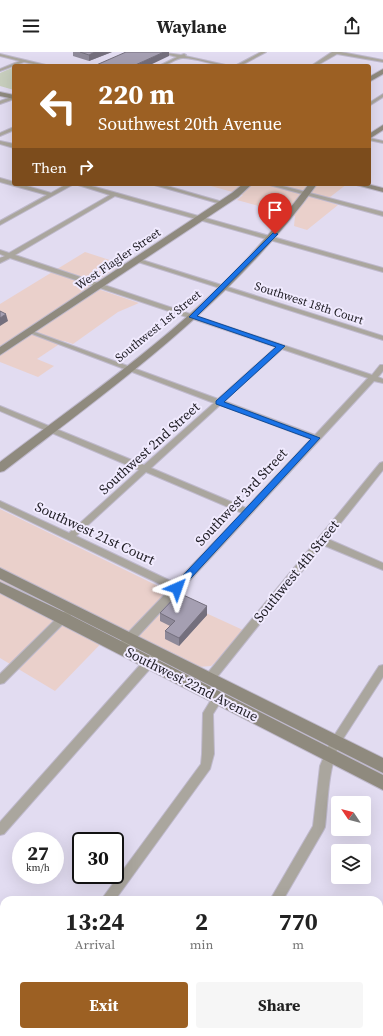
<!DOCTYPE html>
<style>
:root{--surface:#fff;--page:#f6f6f6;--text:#222;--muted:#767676;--accent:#9c6023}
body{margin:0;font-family:"Source Serif 4",serif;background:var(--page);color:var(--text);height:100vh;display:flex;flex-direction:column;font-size:15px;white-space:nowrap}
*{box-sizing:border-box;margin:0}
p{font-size:13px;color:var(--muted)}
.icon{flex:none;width:22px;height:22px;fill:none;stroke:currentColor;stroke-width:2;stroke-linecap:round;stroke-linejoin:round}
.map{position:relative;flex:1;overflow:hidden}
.drawer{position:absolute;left:0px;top:844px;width:383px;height:140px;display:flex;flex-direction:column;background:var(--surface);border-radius:12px 12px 0 0;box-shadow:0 4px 16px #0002}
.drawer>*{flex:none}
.top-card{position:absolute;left:12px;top:12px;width:359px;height:122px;border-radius:4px;box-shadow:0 4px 16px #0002;background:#9c6023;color:#fff;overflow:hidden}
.needle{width:26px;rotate:305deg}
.controls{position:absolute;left:331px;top:744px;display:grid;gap:8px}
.controls a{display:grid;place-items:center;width:40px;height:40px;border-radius:4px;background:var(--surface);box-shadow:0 4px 16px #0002;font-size:20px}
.speed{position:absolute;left:12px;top:780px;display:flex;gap:8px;font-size:20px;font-weight:700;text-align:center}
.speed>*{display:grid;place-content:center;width:52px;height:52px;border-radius:50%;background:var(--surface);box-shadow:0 4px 16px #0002;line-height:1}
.speed small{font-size:10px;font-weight:400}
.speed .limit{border:2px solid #111;border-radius:6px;background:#fff;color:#111}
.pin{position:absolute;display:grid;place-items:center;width:34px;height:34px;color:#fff;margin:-41px -17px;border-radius:50% 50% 50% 0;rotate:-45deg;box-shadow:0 0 4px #0007}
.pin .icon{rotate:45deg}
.me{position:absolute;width:44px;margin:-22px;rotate:43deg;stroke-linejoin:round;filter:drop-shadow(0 0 3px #0008)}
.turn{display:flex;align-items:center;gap:14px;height:84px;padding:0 20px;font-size:18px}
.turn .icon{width:52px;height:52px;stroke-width:2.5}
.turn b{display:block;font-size:28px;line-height:34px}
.then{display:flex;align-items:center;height:38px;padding:0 20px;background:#0003;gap:8px;font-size:15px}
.eta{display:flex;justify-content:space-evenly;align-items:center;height:68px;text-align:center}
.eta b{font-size:24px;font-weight:700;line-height:28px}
.button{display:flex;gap:8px;margin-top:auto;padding:8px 20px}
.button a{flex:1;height:46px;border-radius:4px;background:var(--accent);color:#fff;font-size:16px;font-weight:700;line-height:46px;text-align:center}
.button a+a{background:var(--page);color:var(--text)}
header{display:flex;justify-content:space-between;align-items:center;height:52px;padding:0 20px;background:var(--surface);font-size:18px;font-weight:700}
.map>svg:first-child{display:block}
</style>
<header><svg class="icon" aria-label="menu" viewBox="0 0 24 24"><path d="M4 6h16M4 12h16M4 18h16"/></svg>Waylane<svg class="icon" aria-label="share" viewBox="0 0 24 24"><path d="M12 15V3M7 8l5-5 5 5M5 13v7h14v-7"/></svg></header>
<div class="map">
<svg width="383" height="984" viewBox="0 0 383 984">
<rect width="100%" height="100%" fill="#e2dcf1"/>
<path fill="#ead0cb" d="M214,132H347L325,149L338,153L307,178L294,174L295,164L237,148L243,143L211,134Z
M85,200L122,212L89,234L139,251L118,260L73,292L64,289L37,307L54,314L38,325L0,310V252Z
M0,457L158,534L160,540L243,578L220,606L211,614L198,615L117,575L55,639L0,606Z"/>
<path fill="#c8cfbe" d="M14,15V38L0,34V21Z"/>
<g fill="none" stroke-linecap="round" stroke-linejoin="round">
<g stroke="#bfb9cc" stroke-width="2">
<path id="minor" d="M158,0L181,3L184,2L186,3L185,4L230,14C214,14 197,6 183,6C175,6 168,14 159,14L177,5Z
M261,0H266L240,14H235Z
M332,0H341L383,8V10L337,2L316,14H311Z
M0,2L50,14H43L24,10L0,19V17L20,9L0,4Z
M383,42V45L369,54V51Z
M14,44V47L0,52V49Z
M14,75V78L0,84V81Z
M369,86L383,89V91L369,88Z
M0,89L14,92V96L0,92Z
M0,126L14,130V132H20L51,141L67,132H74L0,173V169L47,143L0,130Z
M75,132H84L117,141L383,216V220L115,144L15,203L372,323L380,313H383V319L378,325L383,327V331L374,329L130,593H122L121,590L122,587L170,537L0,455V449L69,481L139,418L0,359V354L144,413L214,351L27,280L28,279H32L218,347L276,295L10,206L0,211V206L5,204L0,202V198L9,201L110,143ZM282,297L368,326L315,383L224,349ZM220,353L311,387L246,456L151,416ZM146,420L242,461L175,531L76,484Z
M151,132H160L226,151L221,152Z
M266,132H275L383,160V164Z
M135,207H139L383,284V288L135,209Z
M383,410V418L328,487L383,511V518L323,493L214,629L210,630L206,629L205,626L206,623L380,411Z
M66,559L69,560L71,563L69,566L4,631L0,632V622L63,560Z
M152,603L156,604L157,607L156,610L4,782L0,783V770L148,604Z
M383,613V625L339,693C328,718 328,748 325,775L323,779L283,848H270L313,774L320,714L330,690L379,614Z
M218,642L222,643L223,646L213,662L214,702L210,717L115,848H101L201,712L202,702L203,661L214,643Z
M0,869L4,870V884L0,883Z
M4,975V980H15L13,984H0V979Z
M142,980H160L162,984H144Z
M186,980H201L199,984H184Z"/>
</g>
<g stroke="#bfb9cc" stroke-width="2">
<path id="tertiary" d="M383,968V984H371L372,980H379V969Z"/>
</g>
<g stroke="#bfb9cc" stroke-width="2">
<path id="secondary" d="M383,17V22L369,30V25Z
M0,40L14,43V47L0,44Z
M383,73V78L369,87V82Z
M243,132H252L238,145L0,303V295L232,141Z
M309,132H317C234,249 117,332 4,419L0,420V410C83,347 171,287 243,211C267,186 288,159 309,132Z
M353,132H367L383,136V140Z
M0,516L383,706V721L0,527Z
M0,530L68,562L383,723V738L0,541Z"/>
</g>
<use href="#minor" fill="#aaa69e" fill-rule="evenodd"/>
<use href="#tertiary" fill="#aaa69e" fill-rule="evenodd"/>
<use href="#secondary" fill="#8f8a7e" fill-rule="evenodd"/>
</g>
<path fill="#8e8999" d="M73,0H112L89,9L73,4Z
M160,561L207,563L179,594L165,587V579L170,574L160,569Z"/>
<path fill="#746f7d" d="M95,0H112L89,9V3Z
M164,0H169V4L148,14H133Z
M6,262L8,269L0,274V266Z
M207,554V563L179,594V586Z"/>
<path fill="#a59fb2" stroke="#746f7d" d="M80,0H95L89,3Z
M126,0H164L133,14H94Z
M0,259L6,262L0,266Z
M179,541L207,554L179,586L165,579L175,569L160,561Z"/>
<path fill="#1a73e8" stroke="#114b97" d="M273,181L278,182L197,264L285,294L224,350L320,386L180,538L177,539L172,536L174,533L311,387L216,352V349L276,295L189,265Z"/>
<g text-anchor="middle" stroke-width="4" stroke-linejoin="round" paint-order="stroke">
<g font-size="12" fill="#1e1c23" stroke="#f0eafe">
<text transform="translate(118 207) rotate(-34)" y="4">West Flagler Street</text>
<text transform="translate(309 251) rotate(18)" y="4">Southwest 18th Court</text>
<text transform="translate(158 274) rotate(-39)" y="4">Southwest 1st Street</text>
</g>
<g font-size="14" fill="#1e1c23" stroke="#f0eafe">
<text transform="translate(149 396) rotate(-42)" y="5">Southwest 2nd Street</text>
<text transform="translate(241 445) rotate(-47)" y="5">Southwest 3rd Street</text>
<text transform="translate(95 481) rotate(25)" y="5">Southwest 21st Court</text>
<text transform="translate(296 519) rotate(-51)" y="5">Southwest 4th Street</text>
<text transform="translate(192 632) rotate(27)" y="5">Southwest 22nd Avenue</text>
</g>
</g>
</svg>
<div class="controls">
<a><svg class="needle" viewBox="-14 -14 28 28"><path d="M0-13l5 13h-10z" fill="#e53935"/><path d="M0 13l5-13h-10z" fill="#767676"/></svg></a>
<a><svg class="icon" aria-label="layers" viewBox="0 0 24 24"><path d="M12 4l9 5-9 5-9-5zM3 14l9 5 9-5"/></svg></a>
</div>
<div class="speed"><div>27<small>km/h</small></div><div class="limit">30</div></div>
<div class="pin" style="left:275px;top:182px;background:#d93025"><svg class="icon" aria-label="arrive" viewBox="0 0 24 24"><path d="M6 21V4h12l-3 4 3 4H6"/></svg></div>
<svg class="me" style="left:177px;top:536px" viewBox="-20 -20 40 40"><path d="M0-17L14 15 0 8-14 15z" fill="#1a73e8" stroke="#fff" stroke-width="4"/></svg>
<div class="top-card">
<div class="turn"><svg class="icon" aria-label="left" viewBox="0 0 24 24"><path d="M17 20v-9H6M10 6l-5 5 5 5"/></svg><div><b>220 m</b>Southwest 20th Avenue</div></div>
<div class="then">Then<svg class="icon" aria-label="right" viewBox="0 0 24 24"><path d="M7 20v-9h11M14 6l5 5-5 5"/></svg></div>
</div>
<section class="drawer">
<div class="eta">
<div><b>13:24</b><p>Arrival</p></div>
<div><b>2</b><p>min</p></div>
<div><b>770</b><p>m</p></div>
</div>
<div class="button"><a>Exit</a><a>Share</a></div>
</section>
</div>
